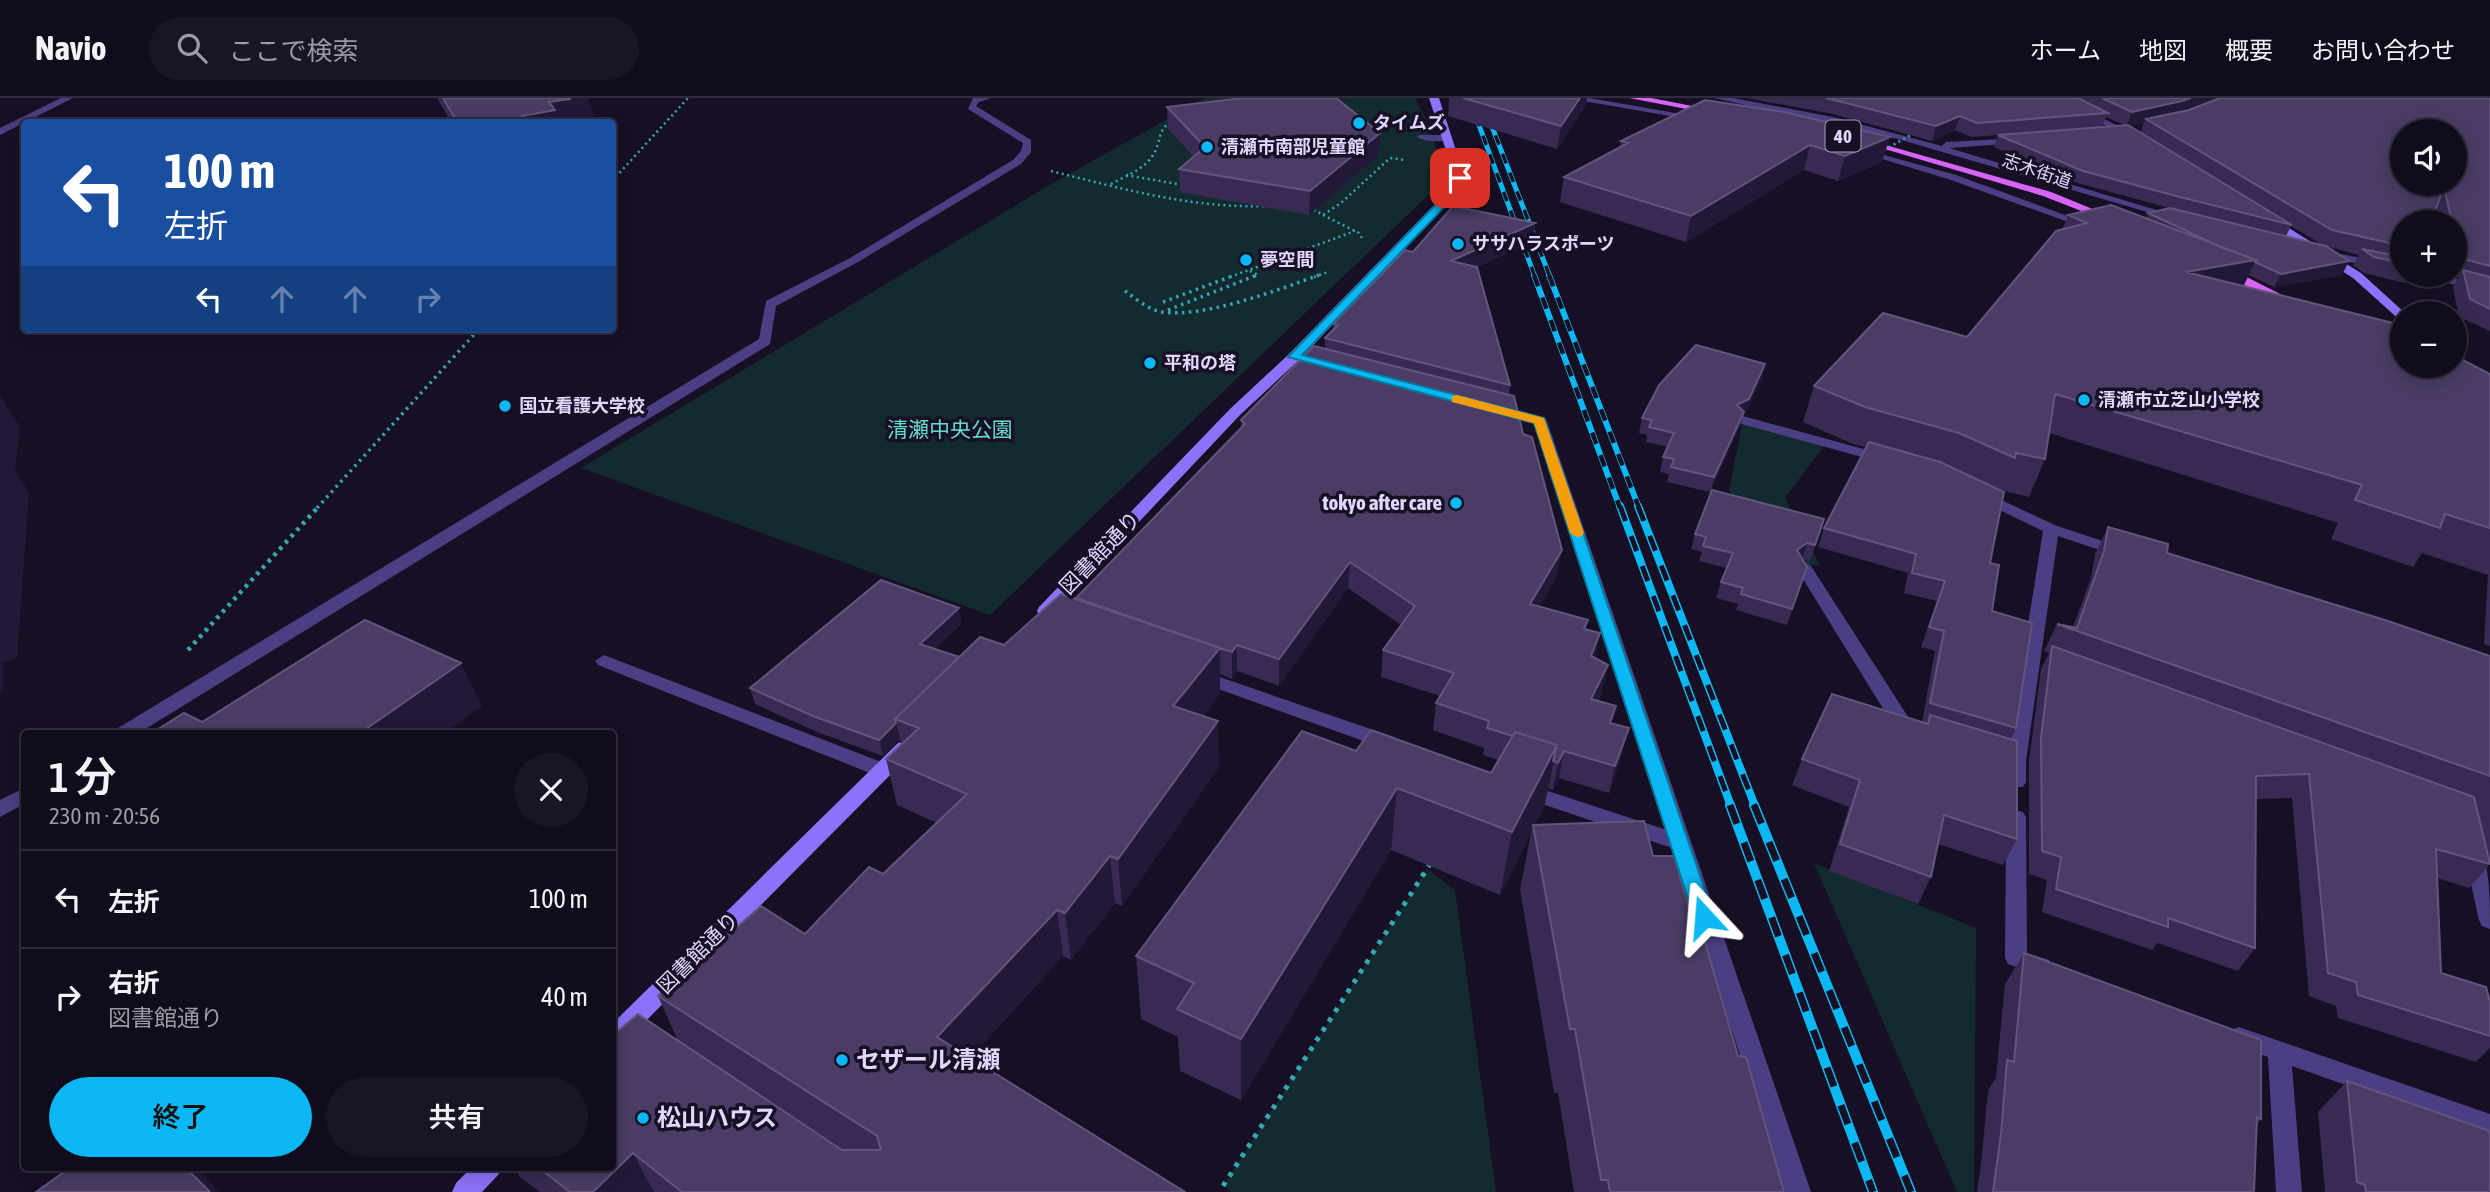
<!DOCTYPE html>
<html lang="ja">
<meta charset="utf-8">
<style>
:root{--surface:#110c1c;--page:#1a1525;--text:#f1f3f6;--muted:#9c9ba3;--line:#302c3b;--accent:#0cb8f3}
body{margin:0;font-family:"Asap Condensed","Noto Sans JP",sans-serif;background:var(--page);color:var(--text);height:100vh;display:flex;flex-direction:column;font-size:26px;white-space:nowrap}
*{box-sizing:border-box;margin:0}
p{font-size:23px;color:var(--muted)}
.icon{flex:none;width:38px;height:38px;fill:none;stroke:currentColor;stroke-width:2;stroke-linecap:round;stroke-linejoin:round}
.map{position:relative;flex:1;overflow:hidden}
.panel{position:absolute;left:21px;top:632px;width:595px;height:441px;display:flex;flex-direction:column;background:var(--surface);border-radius:7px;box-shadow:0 4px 18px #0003,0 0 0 2px var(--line)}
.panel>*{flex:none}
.banner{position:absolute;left:21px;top:21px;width:595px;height:214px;border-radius:7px;box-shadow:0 4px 18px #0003,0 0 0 2px var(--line);background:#1a4fa0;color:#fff;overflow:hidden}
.controls{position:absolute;left:2390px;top:21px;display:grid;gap:14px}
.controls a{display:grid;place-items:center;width:77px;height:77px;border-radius:50%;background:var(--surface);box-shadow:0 4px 18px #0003,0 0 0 2px var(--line);font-size:35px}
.pin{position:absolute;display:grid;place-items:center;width:60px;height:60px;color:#fff;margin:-30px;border-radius:14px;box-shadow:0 4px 10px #0006}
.me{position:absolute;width:77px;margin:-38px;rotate:341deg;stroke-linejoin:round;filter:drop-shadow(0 0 5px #0008)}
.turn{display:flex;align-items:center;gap:24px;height:147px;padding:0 28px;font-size:32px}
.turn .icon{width:91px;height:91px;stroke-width:2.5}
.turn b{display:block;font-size:49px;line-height:60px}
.lanes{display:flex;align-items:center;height:66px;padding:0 28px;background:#0003;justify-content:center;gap:35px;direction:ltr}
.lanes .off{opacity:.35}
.round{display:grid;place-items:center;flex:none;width:74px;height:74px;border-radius:37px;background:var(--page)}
.head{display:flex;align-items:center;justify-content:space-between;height:119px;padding:0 28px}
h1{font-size:42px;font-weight:600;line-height:52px}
.primary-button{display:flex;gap:14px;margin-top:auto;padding:14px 28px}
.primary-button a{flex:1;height:80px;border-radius:42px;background:var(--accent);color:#111;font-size:28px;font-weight:600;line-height:80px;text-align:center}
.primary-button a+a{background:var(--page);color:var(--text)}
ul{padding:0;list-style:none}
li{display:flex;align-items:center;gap:21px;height:98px;padding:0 28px;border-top:2px solid var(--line)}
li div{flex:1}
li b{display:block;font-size:26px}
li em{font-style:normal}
header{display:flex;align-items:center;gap:42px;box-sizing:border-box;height:98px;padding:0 35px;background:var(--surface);border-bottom:2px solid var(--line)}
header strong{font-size:33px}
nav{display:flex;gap:38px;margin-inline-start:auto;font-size:24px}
.search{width:490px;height:63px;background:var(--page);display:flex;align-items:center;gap:18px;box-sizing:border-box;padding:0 24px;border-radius:38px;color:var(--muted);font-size:26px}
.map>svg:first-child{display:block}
</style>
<header>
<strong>Navio</strong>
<div class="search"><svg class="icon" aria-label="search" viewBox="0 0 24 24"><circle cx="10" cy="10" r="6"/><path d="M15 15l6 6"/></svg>ここで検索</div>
<nav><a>ホーム</a><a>地図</a><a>概要</a><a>お問い合わせ</a></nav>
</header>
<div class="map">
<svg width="2490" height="1094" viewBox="0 0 2490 1094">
<rect width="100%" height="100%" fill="#171025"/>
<path fill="#132b2f" d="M1205,0H1415L1426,22L1447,79L990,517L581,370L1053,85Z
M1743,322L1826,345L1785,400L1820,467L1775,466L1729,392Z
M1814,765L1976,830L1974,1094H1957Z
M1427,771L1455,792L1496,1094H1232L1223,1088Z"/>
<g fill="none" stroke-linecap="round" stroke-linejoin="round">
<path stroke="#36a6b2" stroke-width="2.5" stroke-dasharray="2 3.5" stroke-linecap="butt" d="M1051,73C1123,91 1194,111 1269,108
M1126,77L1183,87
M612,83L688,0
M1111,86C1125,78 1144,72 1153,57C1162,44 1156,33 1171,24
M1309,109L1323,117L1341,105L1390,60L1404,62
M1323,117L1359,135L1363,142
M1250,173L1258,177L1253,179
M1230,179L1355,133
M1314,179L1328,174"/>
<path stroke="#36a6b2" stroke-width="3.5" stroke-dasharray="2.5 4.5" stroke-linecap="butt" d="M1125,193C1136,201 1149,212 1162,214C1205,220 1278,192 1319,177
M1163,204L1235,177
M1168,212L1257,177
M317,410L479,231"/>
<path stroke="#36a6b2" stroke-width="4.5" stroke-dasharray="3.5 5" stroke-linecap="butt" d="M188,552L319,408"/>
<path stroke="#36a6b2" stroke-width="5" stroke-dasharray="4.5 7" stroke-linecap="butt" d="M1223,1088L1432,763"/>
<path fill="#4b3e82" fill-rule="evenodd" d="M61,0H73L0,37V30Z
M973,0H991L979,4L976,8L1031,42V54L1021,66L858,164L776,208L770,246L139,635H116L118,630L759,241L766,203L850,160L1013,62L1021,53L1023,45L968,11Z
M1419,37H1447L1452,40C1444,45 1425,44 1417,39Z
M604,557L889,667L892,672L889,677H875L598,567L595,563Z
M24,690V706L0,719V702Z
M2474,746L2481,748C2490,773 2490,804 2490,831L2482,828L2479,822L2464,754L2467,748Z"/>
<path fill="#4b3e82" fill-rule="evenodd" d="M1566,0H1589L1704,20L1699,23Z
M1714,0H1733L1833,19L1942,48L1946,44L2022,40V44L2019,45L1949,50L2180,119L2171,121L1898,41Z
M2049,0H2061L2129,33L2121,35Z
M1859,50L1956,77L2095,128L2085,130L1948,81L1859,54Z
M2320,152L2403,168V175L2316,157V153Z
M2417,177H2438L2490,188V196Z
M1497,308L1545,320L1547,323L1811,1094H1785L1672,750L1516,697L1513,692L1516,687L1523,685L1667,732L1534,326L1492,315L1490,312Z
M1743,318L1889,358L1891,361L1884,365L1738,325L1736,322Z
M1982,393L2057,428L2127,451L2129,454L2121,459L2058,438L2026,663V684L2023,689H2009L2006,684V663L2043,433L1977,401L1974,398Z
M1803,463L1811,468L1912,625L1916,626L1918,631L1916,636L1909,637L1898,635L1795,468Z
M1199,572L1394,639L1396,644L1394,649H1380L1193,582L1190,578L1193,574Z
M2016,712L2023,714L2026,719L2027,855L2049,862L2052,869L2049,876L2041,878L2008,866L2005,860L2006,719L2009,714Z
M2239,929L2490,1016V1038L2292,968L2302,1094H2276L2268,959L2231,946L2227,939L2231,932Z"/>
<path fill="#8b72f8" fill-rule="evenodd" d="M1429,0H1439L1465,80L1451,102L1299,262L1240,317L1051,517H1039L1037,513L1039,509L1230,311L1289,256L1443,98L1455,80Z
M2263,119H2271L2361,175L2405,215L2403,225L2353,180L2263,123Z
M905,643L912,645L915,650L912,655L620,949L612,952V926L898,645Z
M472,1069H502L498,1077L482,1094H452L456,1085Z"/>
<path fill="#d763f7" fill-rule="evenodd" d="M1629,0H1651L1718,13L1713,16Z
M1861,40L2051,94L2117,121L2107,123L2043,98L1861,44Z
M2221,170H2229L2298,205L2288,208L2221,176Z"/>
<g stroke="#0cb8f3" stroke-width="5">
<path id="rail-far3" d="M1469,0L1535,179
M1481,0L1550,179"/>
</g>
<g stroke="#0cb8f3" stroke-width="6">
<path id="rail-far2" d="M1534,177L1620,410
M1549,177L1639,410"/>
</g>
<g stroke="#0cb8f3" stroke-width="8">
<path id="rail-far1" d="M1620,408L1731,708
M1638,408L1755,708"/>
</g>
<g stroke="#0cb8f3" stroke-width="10">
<path id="rail" d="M1730,707L1873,1094
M1754,707L1911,1094"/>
</g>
<use href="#rail-far3" stroke="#171025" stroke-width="3.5" stroke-dasharray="10" stroke-linecap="butt"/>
<use href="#rail-far2" stroke="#171025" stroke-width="4.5" stroke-dasharray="12" stroke-linecap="butt"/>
<use href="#rail-far1" stroke="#171025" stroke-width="5" stroke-dasharray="16" stroke-linecap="butt"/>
<use href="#rail" stroke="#171025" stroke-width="7" stroke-dasharray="20" stroke-linecap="butt"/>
<path stroke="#36a6b2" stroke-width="2.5" stroke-dasharray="2 3.5" stroke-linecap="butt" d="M1884,52L1916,34"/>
</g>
<path fill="#382a52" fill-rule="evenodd" d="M437,0H588L594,18L576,21L577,24H451Z
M1449,0H1587L1586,7L1557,51L1448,18Z
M1747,0H2490V233L2459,219L2453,189L2459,179L2450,177H2455V124H2439L2436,110L2403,124V177H2410L2405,185L2364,175L2353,167L2359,157L2329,149L2342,177L2274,189L2249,177L2243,188L2490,276V548L2484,546L2488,477L2422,455L2413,469L2331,441L2338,425L2049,335L2045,361L2029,399L2001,392L1990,465L1992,513L2016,630L2011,641L2017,741L2003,767L1938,746L1931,779L1918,806L1829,773L1849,709L1792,687L1802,661L1922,624L1935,553L1921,549L1937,503L1904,495L1908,475L1818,449L1824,430L1866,349L1853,346L1803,324L1814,288L1967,239L2062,132L2068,117L2146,120L2148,115L2169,110L2078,85L1994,49L1998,37L1972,39L1955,32L1932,43L1833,16ZM2106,19L2124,27L2102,29ZM2144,25L2140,35L2130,28ZM2291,128L2321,146L2286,138Z
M1705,2L1882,64L1838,83L1804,72L1686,144L1560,104L1564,79L1620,49L1621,43Z
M1167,9L1380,35L1378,58L1309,117L1180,94L1179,71L1194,59L1168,31Z
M1535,125L1533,144L1477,169L1510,287L1509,297L1557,478L1539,509L1586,531L1595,560L1602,594L1598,603L1612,626L1622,657L1609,695L1559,680L1553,692L1548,690L1544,710L1535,726L1653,758L1694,827L1784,1094H1574L1558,995H1554L1520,791L1531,735L1500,797L1391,752L1241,1002L1180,973L1178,939L1141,921L1136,858L1356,653L1491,675L1498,662L1483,657L1484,650L1433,632L1436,605L1440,598L1381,579L1383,552L1401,527L1348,490L1279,588L1237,573L1232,581L1220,576V595L1203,618L1219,669L1122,808L1115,805L1071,862L1063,858L970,960L1185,1094H540L520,1079L514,1069H612L678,943L658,898L805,836L883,776L937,725L897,707L886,661L901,647L900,641L883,658L817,634L755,606L750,590L959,510L961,526L935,551L959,559L1004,547L1076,501L1241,331V322L1325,250V240L1333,232V226L1413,154ZM758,996L844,1052H842Z
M1765,266L1762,280L1745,316L1743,317L1740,328L1710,394L1667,384L1669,376L1660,374L1663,359L1668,349L1646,344L1647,337L1639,335L1642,320Z
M1824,421L1810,463L1803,461L1807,469L1787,527L1736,512L1738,506L1716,500L1721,484L1726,470L1699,463L1702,454L1691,451L1695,436Z
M2108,429L2167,455L2490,558V764L2478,714L2490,766L2469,790L2437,780L2441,875L2490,904V950L2476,964L2338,920L2336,908L2309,898L2292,700L2256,701L2255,850L2238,873L2157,845L2152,852L2042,814L2047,782L2029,776V663L2041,571L2049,555L2044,553L2057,526L2073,529L2091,480L2095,456Z
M2024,855L2261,1021L2257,1026L2254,1094H1977L1981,1066L1988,993L1996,979L2005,886Z
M2347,983L2490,1094H2325L2318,1014Z"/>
<path fill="#231838" d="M566,0H588L594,18L576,21L577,24H524L522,18L549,4Z
M1580,0H1587L1586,7L1557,51L1561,28Z
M2191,0H2222L2176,17L2146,21L2144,25L2126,29L2132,14Z
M1960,18L1955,32L1932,43L1936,28Z
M1380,35L1378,58L1309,117L1310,93Z
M1890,39L1882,64L1838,83L1845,58Z
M1810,47L1804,72L1686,144L1691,118Z
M1535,125L1533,144L1449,182L1451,163Z
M2256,162L2240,195L2186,174Z
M2349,163L2342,177L2274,189L2281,176Z
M1765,266L1762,280L1745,316L1743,317L1740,328L1710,394L1737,307Z
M0,298L20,329L15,373L29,394L17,560L3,564V593L0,594Z
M1807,445L1802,461L1797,452Z
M1562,452L1557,478L1525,533L1530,506Z
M1350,464L1348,490L1279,588V561Z
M959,510L961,526L924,562L920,546Z
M1600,535L1595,562L1591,558Z
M1237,547V573L1232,581V554Z
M1220,550V595L1175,654L1173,608Z
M461,565L482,608L445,635H360Z
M1608,567L1602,594L1585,628L1591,601Z
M1218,623L1219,669L1122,808L1118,761Z
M896,625L900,641L883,658L879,642Z
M1629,630L1622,657L1609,695L1615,668Z
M1557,647L1544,710L1533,730V727L1531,735L1500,797L1512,734Z
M1564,653L1559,680L1553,692L1558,665Z
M1397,690L1391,752L1241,1002V941Z
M1110,758L1115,805L1071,862L1065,815Z
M1057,812L1063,858L948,985L937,939Z
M633,1055L654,1094H593Z
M196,1069L219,1094H208L190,1074Z"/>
<path fill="#4a3c64" stroke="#62547c" stroke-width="2" fill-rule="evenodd" d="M443,0H569L570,1L549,4L555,12L522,18L527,24H457Z
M1243,0H1336L1380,35L1310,93L1179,71L1205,49L1167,9Z
M1463,0H1580L1561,28Z
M1826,0H2078L2108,15L1977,25L1960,18L1936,28Z
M2102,0H2191L2182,3L2132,14Z
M2220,0H2490V168L2460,160L2455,137V124H2452L2444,89L2431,124H2403V148L2332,132L2146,21L2189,12ZM2403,33H2455V86H2403Z
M1705,2L1784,14L1890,39L1845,58L1810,47L1691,118L1564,79L1628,45L1621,43Z
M2128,27L2292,127L2180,99L2083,73L1998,37Z
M2111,107L2256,162L2186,174L2397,226L2392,241L2403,244V268H2455V258L2490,276V430L2445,416L2440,430L2355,402L2362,387L2055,296L2045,361L2016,355L2015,360L1959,335L1865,309L1814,288L1883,215L1967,239L2056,133L2087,125L2068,117Z
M1453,108L1535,125L1451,163L1477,169L1510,287L1325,240L1338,227L1333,226L1405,152L1413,154Z
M2170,110L2326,148L2349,163L2281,176L2255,164L2256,162L2223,150L2148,115Z
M2362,151L2403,159V165L2374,159Z
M2463,172L2490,179V211L2470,201Z
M1696,247L1765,266L1749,301L1737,307L1744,314L1714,379L1671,369L1674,361L1663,359L1674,335L1649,329L1652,322L1642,320L1659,287Z
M1314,248L1514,298L1523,336L1532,339L1562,452L1530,506L1588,522L1584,531L1600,535L1591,558L1608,567L1591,601L1616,608L1610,625L1629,630L1615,668L1564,653L1558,665L1553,663L1557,647L1515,634L1513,638L1487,630L1489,623L1436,605L1454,575L1383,552L1415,508L1350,464L1279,561L1237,547L1232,554L1076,500L1245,326L1241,322Z
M1869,344L1940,364L2004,394L1990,465L1999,467L1992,513L2032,525L2016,630L1930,605L1944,533L1929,529L1945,483L1912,475L1916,456L1824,430Z
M1712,392L1824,421L1815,447L1807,445L1797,452L1807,469L1792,511L1741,496L1743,490L1721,484L1733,455L1703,448L1706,439L1695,436Z
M2108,429L2168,446L2167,455L2388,523L2490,558V678L2057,526L2077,530L2104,453Z
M881,482L959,510L920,546L959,559L895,621L896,625L879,642L813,618L750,590Z
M1061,496L1220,550L1173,608L1218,623L1118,761L1110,758L1065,815L1057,812L937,939L1185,1094H682L633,1055L593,1094H570L538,1069H612V938L638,916L842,1052H881L877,1038L658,898L761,808L805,836L869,769L883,776L967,696L886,661L919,630L895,621L980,539L1004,547Z
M365,522L461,565L360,635H152L184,615L202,624Z
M2052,548L2474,699L2490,766L2436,751L2441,875L2486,889L2490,904V938L2358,897L2356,884L2328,875L2309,676L2256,678L2255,850L2168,820V829L2056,791L2061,759L2042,753L2041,640Z
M1832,596L1928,626L1930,617L2017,643V741L1944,717L1931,779L1840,746L1860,682L1802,661Z
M1371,632L1491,675L1515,634L1557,647L1512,734L1397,690L1241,941L1177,911L1194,885L1136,858L1302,633L1356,653Z
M1644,723L1653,758H1674L1694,827H1700L1738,958L1746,959L1784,1094H1610L1608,1082H1601L1575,931H1570L1533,727Z
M2024,855L2261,942V1021L2257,1019L2254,1094H1993L2001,1036L2007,962L2014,964Z
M2347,983L2490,1033V1094H2366L2365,1087L2357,1084Z
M71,1069H196L190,1074L210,1094H36Z"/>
<path fill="#0cb8f3" stroke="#08789e" stroke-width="2" d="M1460,77L1465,80L1451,102L1302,257L1544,320L1714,819L1711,824L1704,827L1697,824L1694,819L1534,325L1288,259L1444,98L1457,78Z"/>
<path fill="#f59e0b" d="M1457,297L1544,320L1584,435L1582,438L1577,439L1570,435L1534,325L1452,304V298Z"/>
<g fill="#0cb8f3" stroke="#171025" stroke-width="2.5">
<circle cx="1359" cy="25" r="7"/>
<circle cx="1207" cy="49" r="7"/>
<circle cx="1458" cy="146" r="7"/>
<circle cx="1246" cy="162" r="7"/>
<circle cx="1150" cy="265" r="7"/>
<circle cx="2084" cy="302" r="7"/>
<circle cx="505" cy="308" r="7"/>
<circle cx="1456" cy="405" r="7"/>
<circle cx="842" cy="962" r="7"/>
<circle cx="643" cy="1020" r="7"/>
</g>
<g text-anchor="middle" stroke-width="7" stroke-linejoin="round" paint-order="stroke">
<g font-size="18" font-weight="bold" fill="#e1d6fd" stroke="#171025" text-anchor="start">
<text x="1373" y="31">タイムズ</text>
<text x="1221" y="55">清瀬市南部児童館</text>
<text x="1472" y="152">ササハラスポーツ</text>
<text x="1260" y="168">夢空間</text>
<text x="1164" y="271">平和の塔</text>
<text x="2098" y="308">清瀬市立芝山小学校</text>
<text x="519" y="314">国立看護大学校</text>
</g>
<g font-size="18" fill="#e1d6fd" stroke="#171025">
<text transform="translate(2037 73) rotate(19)" y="6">志木街道</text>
</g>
<rect fill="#171025" stroke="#a49bbc" stroke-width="2" x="1825.5" y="22.5" width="35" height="31" rx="5"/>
<g font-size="19" font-weight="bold" fill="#e1d6fd">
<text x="1843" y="45">40</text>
</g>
<g font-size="21" fill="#65dacf" stroke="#171025">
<text x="950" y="339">清瀬中央公園</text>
</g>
<g font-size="21" font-weight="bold" fill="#e1d6fd" stroke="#171025" text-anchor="end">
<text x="1442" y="412">tokyo after care</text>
</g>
<g font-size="21" fill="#e1d6fd" stroke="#171025">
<text transform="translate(1100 455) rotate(-46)" y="7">図書館通り</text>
<text transform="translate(698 855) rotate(-45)" y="7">図書館通り</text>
</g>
<g font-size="24" font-weight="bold" fill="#e1d6fd" stroke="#171025" text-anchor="start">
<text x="856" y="970">セザール清瀬</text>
<text x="657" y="1028">松山ハウス</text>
</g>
</g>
</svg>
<div class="controls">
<a><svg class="icon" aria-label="sound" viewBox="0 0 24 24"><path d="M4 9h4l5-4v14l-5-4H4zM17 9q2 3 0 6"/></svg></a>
<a>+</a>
<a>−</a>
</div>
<div class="pin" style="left:1460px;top:80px;background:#d93025"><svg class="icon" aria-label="arrive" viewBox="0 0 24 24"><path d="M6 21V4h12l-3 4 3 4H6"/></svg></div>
<svg class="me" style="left:1704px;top:819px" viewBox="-20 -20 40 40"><path d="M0-17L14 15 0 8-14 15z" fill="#0cb8f3" stroke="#fff" stroke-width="4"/></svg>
<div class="banner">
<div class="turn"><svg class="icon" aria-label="left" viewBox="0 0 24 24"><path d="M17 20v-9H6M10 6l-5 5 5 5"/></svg><div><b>100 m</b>左折</div></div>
<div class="lanes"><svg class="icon" aria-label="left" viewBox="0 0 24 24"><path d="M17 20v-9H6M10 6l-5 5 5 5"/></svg><svg class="icon off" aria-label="ahead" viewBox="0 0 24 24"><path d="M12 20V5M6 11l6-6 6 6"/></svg><svg class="icon off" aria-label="ahead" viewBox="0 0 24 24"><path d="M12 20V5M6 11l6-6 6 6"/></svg><svg class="icon off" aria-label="right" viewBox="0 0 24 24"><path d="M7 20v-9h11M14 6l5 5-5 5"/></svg></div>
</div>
<section class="panel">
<div class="head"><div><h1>1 分</h1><p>230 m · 20:56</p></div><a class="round"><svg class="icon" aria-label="close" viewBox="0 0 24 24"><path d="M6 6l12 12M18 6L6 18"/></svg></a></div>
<ul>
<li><svg class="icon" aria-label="left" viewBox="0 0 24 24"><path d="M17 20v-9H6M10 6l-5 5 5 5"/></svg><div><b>左折</b></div><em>100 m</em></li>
<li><svg class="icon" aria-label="right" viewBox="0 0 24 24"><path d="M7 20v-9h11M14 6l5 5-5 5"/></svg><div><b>右折</b><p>図書館通り</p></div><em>40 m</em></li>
</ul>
<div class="primary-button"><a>終了</a><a>共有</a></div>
</section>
</div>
